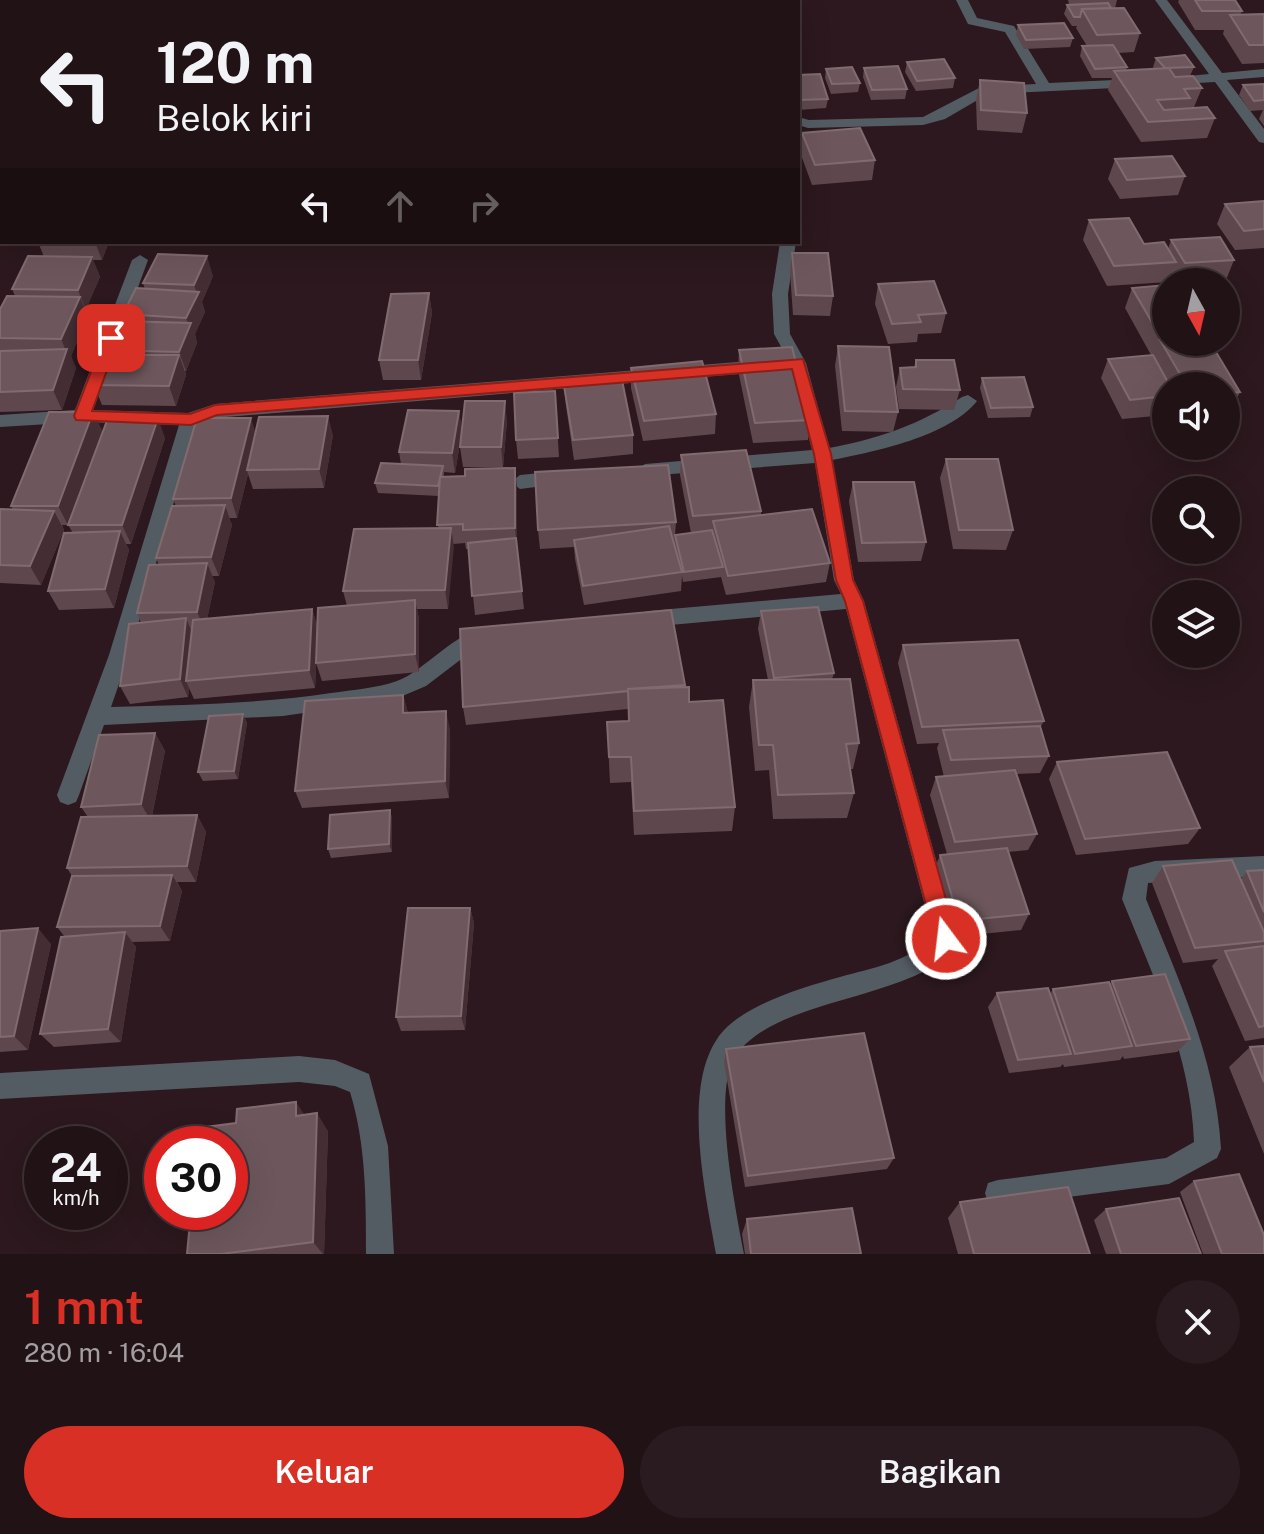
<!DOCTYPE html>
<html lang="id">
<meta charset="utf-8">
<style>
:root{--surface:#211216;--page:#291b1f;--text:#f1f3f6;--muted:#a29ea1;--line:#3e3235;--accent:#d93025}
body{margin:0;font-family:"Public Sans",sans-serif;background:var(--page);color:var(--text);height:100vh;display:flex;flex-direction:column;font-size:30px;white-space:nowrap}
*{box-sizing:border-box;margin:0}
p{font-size:26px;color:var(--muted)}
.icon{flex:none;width:44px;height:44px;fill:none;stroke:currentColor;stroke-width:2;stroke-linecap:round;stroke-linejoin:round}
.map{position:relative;height:1254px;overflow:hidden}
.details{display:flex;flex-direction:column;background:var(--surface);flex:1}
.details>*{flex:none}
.top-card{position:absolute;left:0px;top:0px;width:800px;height:244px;box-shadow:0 8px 32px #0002,0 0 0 2px var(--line);background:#211216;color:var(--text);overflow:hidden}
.needle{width:52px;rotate:172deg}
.fabs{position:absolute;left:1152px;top:268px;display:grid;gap:16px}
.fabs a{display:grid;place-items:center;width:88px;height:88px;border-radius:50%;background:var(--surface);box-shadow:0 8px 32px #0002,0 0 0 2px var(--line);font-size:40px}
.speed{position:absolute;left:24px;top:1126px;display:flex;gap:16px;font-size:40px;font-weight:700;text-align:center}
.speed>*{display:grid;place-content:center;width:104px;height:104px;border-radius:50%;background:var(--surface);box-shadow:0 8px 32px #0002,0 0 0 2px var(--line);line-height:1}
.speed small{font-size:20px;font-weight:400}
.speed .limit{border:12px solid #d22;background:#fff;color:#111}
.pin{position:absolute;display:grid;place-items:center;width:68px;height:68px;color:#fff;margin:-34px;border-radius:16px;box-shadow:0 4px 12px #0006}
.me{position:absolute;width:88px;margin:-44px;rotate:345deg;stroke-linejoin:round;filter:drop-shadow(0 0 6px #0008)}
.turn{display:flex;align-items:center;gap:28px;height:168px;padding:0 24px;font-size:36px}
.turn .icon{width:104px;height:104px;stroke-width:2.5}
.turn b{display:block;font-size:56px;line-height:68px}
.lanes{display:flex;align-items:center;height:76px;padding:0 24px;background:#0003;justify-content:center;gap:40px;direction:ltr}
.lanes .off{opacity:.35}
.round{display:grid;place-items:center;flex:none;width:84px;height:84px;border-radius:42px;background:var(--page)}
.summary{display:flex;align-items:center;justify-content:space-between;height:136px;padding:0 24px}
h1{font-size:48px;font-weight:600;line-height:60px;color:var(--accent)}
.button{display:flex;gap:16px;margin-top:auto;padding:16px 24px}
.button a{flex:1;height:92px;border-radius:48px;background:var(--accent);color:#fff;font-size:32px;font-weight:600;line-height:92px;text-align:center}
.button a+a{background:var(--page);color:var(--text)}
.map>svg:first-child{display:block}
</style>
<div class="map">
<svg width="1264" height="1254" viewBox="0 0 1264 1254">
<rect width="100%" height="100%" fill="#2c181e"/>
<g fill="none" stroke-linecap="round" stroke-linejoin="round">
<path fill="#545c63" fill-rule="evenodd" d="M956,0H968L977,18L1014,26L1049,83L1136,79L1143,83L1136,87L988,94L945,119L923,125L808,128L798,125V117L809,120L923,117L981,87L1036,84L1005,32L968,24Z
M1155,0H1167L1222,73L1264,69V77L1227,80L1264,129V143L1259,142L1215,82L1163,85L1161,82L1168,78L1209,74Z
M780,242H796L788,294L790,334L806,363L829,448C879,439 920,424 962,397L968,395L977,401C950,436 874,452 832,460L854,580L864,601L958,939L947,956L929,969C892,988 852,996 813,1009C786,1018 753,1031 736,1055C711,1090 736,1212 744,1254H716C706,1196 682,1091 717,1039C738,1006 804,987 840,977C872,968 909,962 933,936L846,609L648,627L641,625L638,619L641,613L648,611L841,594L834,580L815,463L645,476L636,470L645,464L812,450L790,363L774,334L772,294Z
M140,255L148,260L93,410L188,413L215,404L762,360L770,366L762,372L202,419L196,427L129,655L111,707C184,705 258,704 331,693C353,690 377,688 397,681C424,672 465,621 492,630L495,636L492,642L468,654L426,686L393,700L283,716L104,725L79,795L76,802L68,805L60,802L57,795L109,655L179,425L82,422L0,427V415L75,410L132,260Z
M561,471L567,473L570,478L567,483L520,489L511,482L520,475Z
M1264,856V876L1148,883L1146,899C1179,981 1216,1059 1221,1149L1217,1158L1169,1184L998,1206L988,1203L985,1193L988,1183L998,1180L1166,1158L1194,1142C1191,1056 1154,978 1122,899L1129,868L1155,861Z
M299,1056L335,1060L369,1074L388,1146L394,1254H366C366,1199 366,1144 350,1092L335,1086L299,1082L0,1099V1073Z"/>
</g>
<path fill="#5e484e" d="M257,0H295V2H258Z
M1068,0H1117L1115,8L1140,33L1134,52L1118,53L1127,67L1126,71L1154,69L1153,67L1156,58L1194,67L1190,76L1202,88L1194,107L1186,108L1215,118L1207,138L1141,142L1108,90L1112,78H1092L1080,56L1082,46H1087L1076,28L1077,26H1072L1064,14L1067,5L1069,4Z
M1179,0H1235L1242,11L1240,15L1264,14V63L1242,64L1223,34L1224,30H1195L1178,2Z
M1018,25L1073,38L1070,47L1024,49L1016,35Z
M0,47H2V155L0,156Z
M907,62L955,78L953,88L916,91L905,72Z
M864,68L907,89L905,99L871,100L863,77Z
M826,69L860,83L858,92L831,94L825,78Z
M798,75L828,99L826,108L798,110Z
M980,80L1027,113L1022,133L977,130L976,100Z
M1264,84V126L1259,119L1263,110L1250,111L1239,95L1243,85Z
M802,133L875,160L872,180L812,185L800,152Z
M1115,159L1185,176L1178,195L1120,199L1108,179Z
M0,177H2V233H0Z
M1264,201V248L1235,250L1217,224L1225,204Z
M1089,220L1144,244L1168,249L1171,240L1234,260L1226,280L1176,282L1171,273L1168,282L1107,286L1083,240Z
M38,242H109L102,260H93L100,277L85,310L88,316L71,356L76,368L62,410L0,412V309L15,296L12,289L44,257Z
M792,253L833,296L830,316L793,315L790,272Z
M213,276L202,302L205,312L195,334L197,343L186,371H185L186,375L176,406L102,405L94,385L107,355L104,350L125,321L123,314L145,289L143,283Z
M878,284L946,313L941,333L918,334L917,342L888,344L875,304Z
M1166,285V342L1240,392L1230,411L1226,412V386H1166V415L1122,419L1101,378L1108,359L1151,355L1125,308L1132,288Z
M429,293L432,313L421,380H383L379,360Z
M838,346L898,412L893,432L842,431L835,366Z
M739,350L810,420L808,440L753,443L738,370Z
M916,360L960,390L954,410L899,409L896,387L900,368L914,367Z
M631,368L716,414L715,434L643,441L631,388Z
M982,378L1033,407L1030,417L988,418L980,388Z
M564,386L633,435V454L574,460L566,406Z
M555,391L559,457L518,459L516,440Z
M459,411L462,431L455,473L444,472V477L517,487V546L524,609L475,615L468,549H466L465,543L453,544L448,609H417L419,619V672L322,681L316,663L347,606L343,591L438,528L439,496L378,493L375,483L401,464L399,452Z
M93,412L102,431L68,525H62L64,530L41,585L0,583V510H13L11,506Z
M507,421L503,467H463L460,447Z
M255,432L333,435L324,488L253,489L248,474L237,518H229L232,525L219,576H212L215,582L207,619L312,609L318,628L315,688L194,699L189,688L188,697L130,704L120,686L141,623L137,613L159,565L156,558L176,506L173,499Z
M165,438L131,544H126L129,550L114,608L59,610L48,591L73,533L68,525Z
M681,455L761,511V515L830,563L826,582L726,595L721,577L683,582L682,576L681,591L584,605L575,559L574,547L540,549L538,530L676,522L675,535L691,533L680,475Z
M946,459L1013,530L1006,550L953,549L940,478Z
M853,482L926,542L921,561L858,562L849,501Z
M761,611L834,673L832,679L859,743L853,769H850L854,793L847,818L773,819L769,770L755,771L749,707L753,680H768L758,629Z
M903,645L1044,721L1040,728L1049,756L1040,773L1016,774L1037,834L1028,850L1008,852L1029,914L1021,930L952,937L934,871L940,855L947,854L930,795L936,777H944L937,748L939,743L917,744L898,663Z
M685,685L689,702L735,807L732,831L634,835L631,782L610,783L607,722L628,721V709L466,725L463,707Z
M403,695L408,713L450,729L449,798L302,808L295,791Z
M243,714L247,723L238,779L203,781L198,772Z
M155,733L165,751L152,816L197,815L206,832L196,882H177L182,891L170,941L132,942L136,947L121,1042L54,1047L40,1034L65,937L57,927L72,876L67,868L88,817L81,807Z
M1057,762L1200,828L1188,844L1076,855L1049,779Z
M390,810L392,819V852L331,858L328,849Z
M1163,866L1241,879L1247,871L1264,870V1038L1245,1041L1212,966L1218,959L1183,963L1152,883Z
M470,908L474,923L465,1030L401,1031L396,1017Z
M0,931L51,944L28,1050L0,1052Z
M1112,981L1190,1039L1177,1052L1124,1059L1123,1056L1120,1060L1064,1067L1063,1064L1060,1067L1009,1073L988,1007L997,993L1050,994L1053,989L1109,984Z
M1264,1046V1154L1229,1067L1250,1047Z
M726,1049L894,1158L887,1169L745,1187L724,1062Z
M305,1115L328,1131L324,1254H187Z
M1194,1181L1264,1254H1203L1180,1192Z
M960,1202L1090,1254H958L948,1218Z
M1106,1209L1201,1254H1106L1094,1220Z
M747,1219L861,1254H745L742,1234Z"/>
<path fill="#442e34" d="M77,0H87V2H76Z
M152,0H163V2H151Z
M95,242H109L102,260Z
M207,256L213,276L202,302L205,312L195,334L197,343L186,371L179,352L189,327L186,318L197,294L194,285Z
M92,257L100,277L86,310L78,290Z
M429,293L432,313L421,380L418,360Z
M80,297L88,316L71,356L76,368L62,410L53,390L66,351L61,339Z
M179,355L186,375L176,406L169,386Z
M505,401L507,421L503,467L501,447Z
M459,411L462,431L455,473L452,453Z
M93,412L102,431L68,525L58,506Z
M328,416L333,435L324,488L319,469Z
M158,418L165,438L131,544L122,525Z
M251,418L257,437L247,470L248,474L237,518L231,498Z
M515,468L517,487V547L515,528Z
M225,505L232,525L219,576L211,557Z
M54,511L64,530L41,585L30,566Z
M451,528L454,547L448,609L445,590Z
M120,531L129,550L114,608L105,589Z
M207,563L215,582L205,630L197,612Z
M415,600L419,619V672L415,654Z
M312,609L318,628L315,688L309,670Z
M186,618L194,637L186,681L189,688L188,697L180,679Z
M403,695L408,713H403Z
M446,711L450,729L449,798L445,781Z
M243,714L247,723L238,779L234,771Z
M155,733L165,751L151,821L141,804Z
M390,810L392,819V852L389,844Z
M197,815L206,832L196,882L187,866Z
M172,875L182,891L170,941L160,926Z
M470,908L474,923L465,1030L461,1016Z
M38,928L51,944L28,1050L14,1036Z
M125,932L136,947L121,1042L108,1029Z
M296,1102L308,1120L296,1116Z
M317,1113L328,1131L324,1254H323L313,1242Z"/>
<path fill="#6d575d" stroke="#806b70" stroke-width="2" d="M32,0H77L76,2H31Z
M89,0H152L151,2H88Z
M184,0H241V2H184Z
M269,0H287V2H268Z
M1195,0H1235L1242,11H1202Z
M1108,3L1111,8L1082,9L1080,17H1074L1067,5Z
M1124,8L1140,33L1097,35L1082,9Z
M1264,14V45H1249L1230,15Z
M1064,23L1073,38L1026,40L1018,25Z
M1113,45L1127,67L1095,69L1082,46Z
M0,47H2V127H0Z
M1185,55L1194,67L1165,68L1156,58Z
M944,59L955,78L917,81L907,62Z
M898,66L907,89L872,90L864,68Z
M852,67L860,83L832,84L826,69Z
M1169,68L1175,77L1193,76L1202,88L1184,89L1190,98L1157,100L1164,110L1207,107L1215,118L1148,122L1114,71Z
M820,74L828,99L798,100V75Z
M980,80L1024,83L1027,113L981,110Z
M1264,84V100L1254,101L1243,85Z
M860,128L875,160L815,165L802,133Z
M1172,156L1185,176L1127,180L1115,159Z
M0,177H2V213H0Z
M1264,201V229L1244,231L1225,204Z
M1129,218L1144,244L1164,242L1176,262L1114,266L1089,220Z
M1220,237L1234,260L1185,263L1171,240Z
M792,253H828L833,296L796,295Z
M158,254L207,256L194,285L143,283Z
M28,256L92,257L78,290L12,289Z
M934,281L946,313L918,315L921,322L892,324L878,284Z
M1166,285V336H1160L1132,288Z
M136,288L199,292L186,318L123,314Z
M429,293L418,360H379L391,294Z
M7,296L80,297L61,339L0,338V309Z
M118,321L191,323L179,352L104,350Z
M1160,340H1166V342H1210L1240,392L1226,393V386H1187Z
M838,346L889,347L898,412L845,411Z
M792,347L810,420L755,423L739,350Z
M67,349L53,390L0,392V351Z
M106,355H179L169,386L94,385Z
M1153,355L1170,386H1166V396L1130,400L1108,359Z
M916,360H954L960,390L903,389L900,368L916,367Z
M702,361L716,414L644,421L631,368Z
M1024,377L1033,407L991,408L982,378Z
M622,380L633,435L573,440L564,386Z
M555,391L558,438L516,440L514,393Z
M465,401H505L501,447H460Z
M408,410L459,411L452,453L399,452Z
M49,412H93L58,506H11Z
M328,416L319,469L247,470L259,417Z
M108,418H158L122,525H68Z
M197,418H251L231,498L173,499Z
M746,450L761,511L693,516L681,455Z
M946,459H998L1013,530H959Z
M381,463L443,466L438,486L375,483Z
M668,465L676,522L538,530L535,472Z
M515,468V528L463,530V524L437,525L440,477L465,476V469Z
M853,482H914L926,542L862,543Z
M225,505L211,557L156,558L172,506Z
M0,509L54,511L30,566L0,565Z
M812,509L830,563L728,576L713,521Z
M669,526L682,572L583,586L574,540Z
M451,528L445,590L343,591L354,529Z
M712,530L723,567L684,572L675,535Z
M120,531L105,589L48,591L64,533Z
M516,538L522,591L472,596L468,543Z
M207,563L197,612L137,613L149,565Z
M415,600V654L316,663L318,608Z
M818,607L834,673L774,678L761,611Z
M312,609L309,670L186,681L193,620Z
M671,610L685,685L628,689V691L463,707L460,629Z
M186,618L180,679L120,686L129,624Z
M1018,640L1044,721L922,727L903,645Z
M850,679L859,743L846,744L854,793L778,795L773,745H759L753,680Z
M689,687V702L723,700L735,807L634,811L631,757H609L607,722L629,721L628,689Z
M403,695V713L446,711L445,781L295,791L305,701Z
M243,714L234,771L198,772L209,716Z
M1040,726L1049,756L951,760L943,730Z
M155,733L141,804L81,807L99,735Z
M1167,752L1200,828L1085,839L1057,762Z
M1015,770L1037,834L955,842L936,777Z
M390,810L389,844L328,849L330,815Z
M197,815L187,866L67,868L81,817Z
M1007,848L1029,914L959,921L940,855Z
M1232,860L1264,932V941L1195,948L1163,866Z
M1264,870V912L1247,871Z
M172,875L160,926L57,927L72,876Z
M408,908H470L461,1016L396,1017Z
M38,928L14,1036L0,1037V931Z
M125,932L108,1029L40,1034L61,937Z
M1264,946V1026L1259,1027L1225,951Z
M1165,974L1190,1039L1136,1046L1112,981Z
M1109,982L1132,1046L1075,1054L1053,989Z
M1048,988L1071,1054L1018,1060L997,993Z
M864,1033L894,1158L748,1176L726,1049Z
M1264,1046V1082L1250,1047Z
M296,1102V1116L317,1113L313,1242L221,1254H187L191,1212H230V1144H197L198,1128L236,1123L237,1109Z
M1239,1174L1264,1235V1254H1222L1194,1181Z
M1068,1187L1090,1254H974L960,1202Z
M1179,1198L1201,1254H1121L1106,1209Z
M852,1208L861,1254H751L747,1219Z"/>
<path fill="#d93025" stroke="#8d1f18" stroke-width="2" d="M111,333L119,338L92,411L190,414L215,405L803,359L831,454L853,580L863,601L957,939L953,946L946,949L938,946L935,939L845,601L836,580L814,454L792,369L217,415L191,425L76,420L74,416L104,338Z"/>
</svg>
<div class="fabs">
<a><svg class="needle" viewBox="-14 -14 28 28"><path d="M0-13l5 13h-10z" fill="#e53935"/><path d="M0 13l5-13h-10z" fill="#a29ea1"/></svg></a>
<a><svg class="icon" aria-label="sound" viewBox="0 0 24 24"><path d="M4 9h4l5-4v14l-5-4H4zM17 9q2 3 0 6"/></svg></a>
<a><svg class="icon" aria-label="search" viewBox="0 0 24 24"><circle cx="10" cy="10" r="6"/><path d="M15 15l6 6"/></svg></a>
<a><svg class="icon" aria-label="layers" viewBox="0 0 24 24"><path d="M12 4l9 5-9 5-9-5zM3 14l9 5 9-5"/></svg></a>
</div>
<div class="speed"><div>24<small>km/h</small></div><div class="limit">30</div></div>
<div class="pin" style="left:111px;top:338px;background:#d93025"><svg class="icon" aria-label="arrive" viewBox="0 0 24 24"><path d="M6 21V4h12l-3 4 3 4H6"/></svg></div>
<svg class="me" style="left:946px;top:939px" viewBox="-20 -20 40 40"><circle r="17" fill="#d93025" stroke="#fff" stroke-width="3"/><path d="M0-11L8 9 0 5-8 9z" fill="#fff"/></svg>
<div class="top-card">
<div class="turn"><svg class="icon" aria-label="left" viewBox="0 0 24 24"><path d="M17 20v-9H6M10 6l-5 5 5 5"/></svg><div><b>120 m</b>Belok kiri</div></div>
<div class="lanes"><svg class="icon" aria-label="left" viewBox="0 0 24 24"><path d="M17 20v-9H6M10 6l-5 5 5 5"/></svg><svg class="icon off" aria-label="ahead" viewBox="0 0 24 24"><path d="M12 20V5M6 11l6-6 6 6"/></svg><svg class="icon off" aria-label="right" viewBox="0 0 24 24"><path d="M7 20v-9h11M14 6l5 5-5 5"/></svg></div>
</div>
</div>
<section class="details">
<div class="summary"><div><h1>1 mnt</h1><p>280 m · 16:04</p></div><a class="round"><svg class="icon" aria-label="close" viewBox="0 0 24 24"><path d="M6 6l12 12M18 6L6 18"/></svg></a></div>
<div class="button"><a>Keluar</a><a>Bagikan</a></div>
</section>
